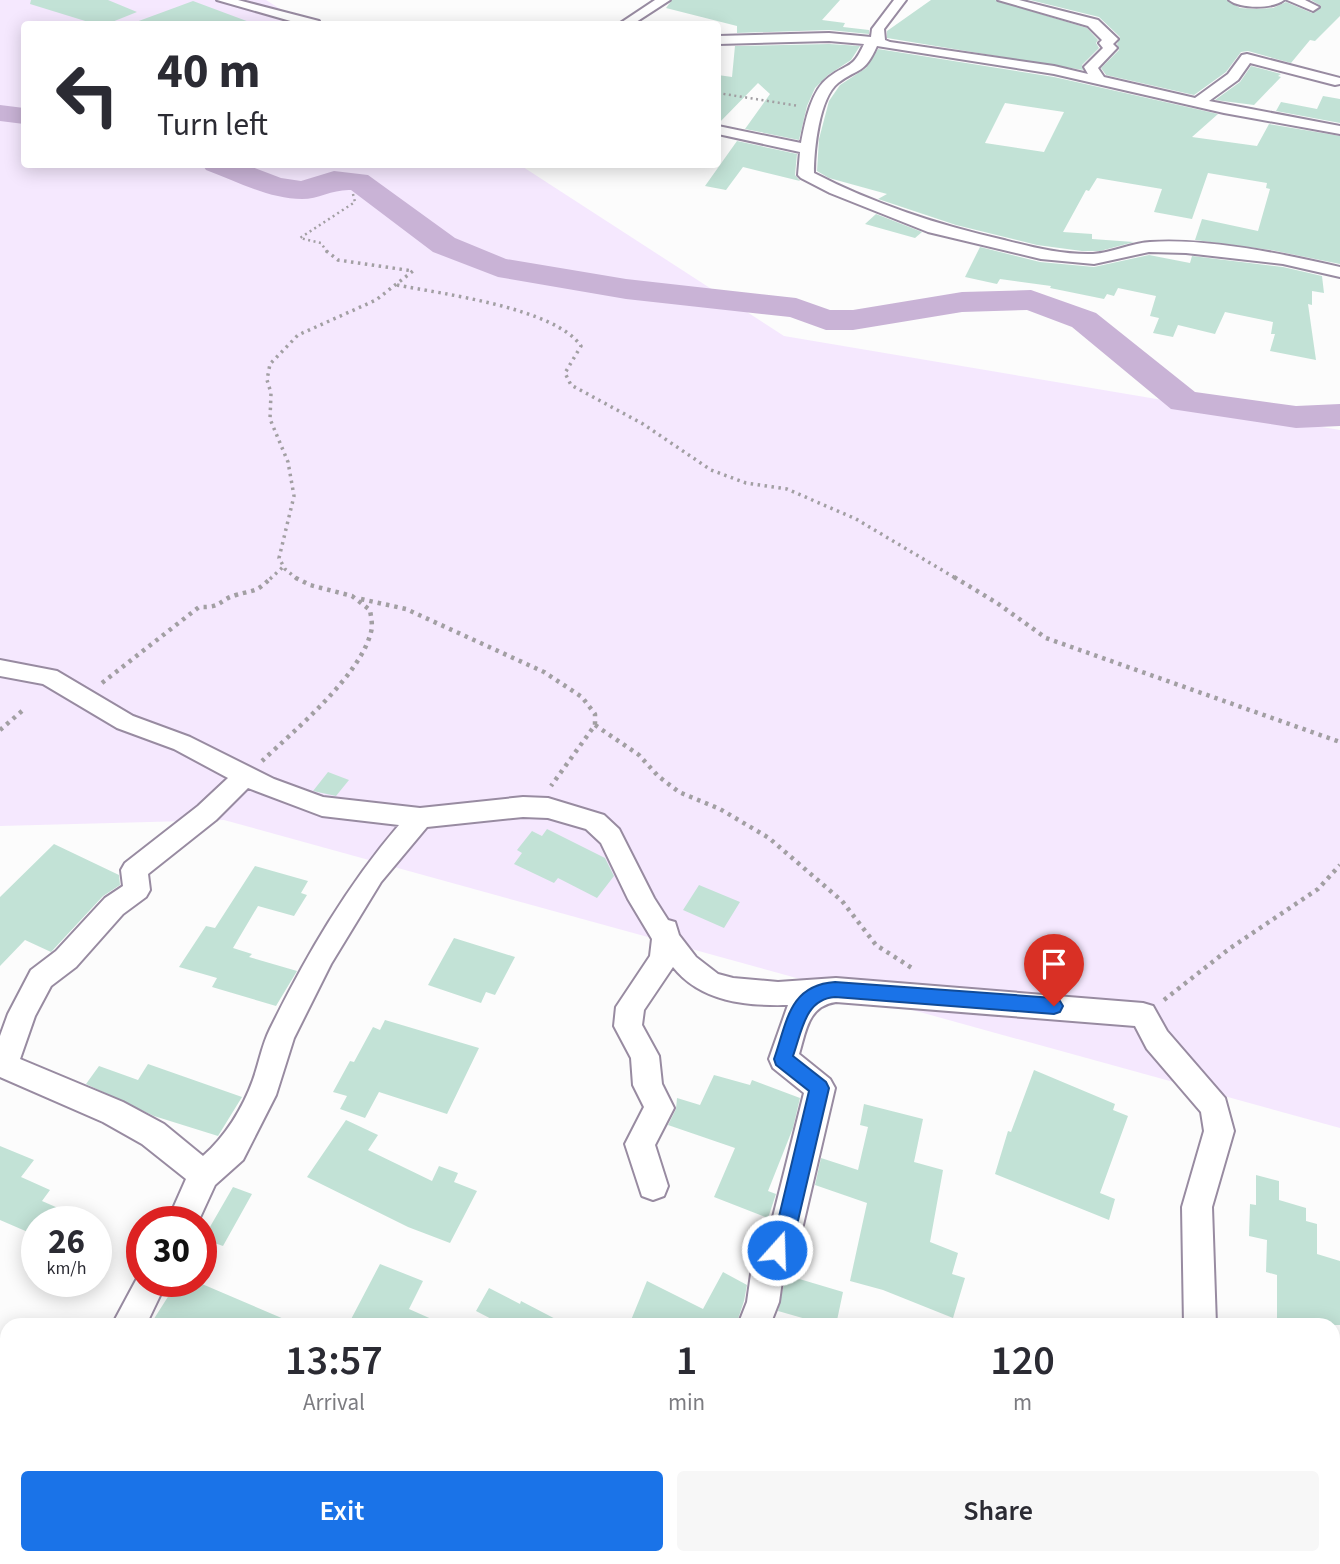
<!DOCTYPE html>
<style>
:root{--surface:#fff;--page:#f7f7f7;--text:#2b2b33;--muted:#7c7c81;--accent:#1a73e8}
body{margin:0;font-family:"Source Sans 3",sans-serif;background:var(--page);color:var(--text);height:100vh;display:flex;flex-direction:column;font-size:26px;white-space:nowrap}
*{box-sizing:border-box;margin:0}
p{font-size:23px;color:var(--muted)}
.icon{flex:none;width:38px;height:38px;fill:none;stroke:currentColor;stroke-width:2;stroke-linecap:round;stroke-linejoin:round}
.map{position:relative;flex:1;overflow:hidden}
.sheet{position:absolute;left:0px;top:1318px;width:1340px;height:247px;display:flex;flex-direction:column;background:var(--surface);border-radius:21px 21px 0 0;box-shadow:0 4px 18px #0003}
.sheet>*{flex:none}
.top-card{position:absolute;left:21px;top:21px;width:700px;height:147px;border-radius:7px;box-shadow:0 4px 18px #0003;background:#fff;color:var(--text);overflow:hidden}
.speed{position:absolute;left:21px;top:1206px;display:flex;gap:14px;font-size:35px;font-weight:700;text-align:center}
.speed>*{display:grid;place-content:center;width:91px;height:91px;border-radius:50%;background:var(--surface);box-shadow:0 4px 18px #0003;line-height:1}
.speed small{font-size:18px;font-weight:400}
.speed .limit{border:10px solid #d22;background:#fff;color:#111}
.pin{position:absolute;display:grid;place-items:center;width:60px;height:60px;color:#fff;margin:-72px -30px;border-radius:50% 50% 50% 0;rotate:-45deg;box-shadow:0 0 7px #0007}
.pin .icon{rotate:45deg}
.me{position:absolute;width:77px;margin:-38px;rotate:20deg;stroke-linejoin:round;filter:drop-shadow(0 0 5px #0008)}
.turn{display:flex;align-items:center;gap:24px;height:147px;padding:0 21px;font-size:32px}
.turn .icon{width:91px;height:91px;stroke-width:2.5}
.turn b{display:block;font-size:49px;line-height:60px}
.eta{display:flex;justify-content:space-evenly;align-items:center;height:119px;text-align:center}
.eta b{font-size:42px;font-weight:600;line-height:49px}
.action{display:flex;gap:14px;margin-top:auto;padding:14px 21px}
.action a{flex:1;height:80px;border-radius:7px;background:var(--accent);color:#fff;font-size:28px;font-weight:600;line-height:80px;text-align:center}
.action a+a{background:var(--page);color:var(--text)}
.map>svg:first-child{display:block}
</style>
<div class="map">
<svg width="1340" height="1564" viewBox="0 0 1340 1564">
<rect width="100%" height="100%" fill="#fcfcfc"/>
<path fill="#f5e8fe" d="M0,0H266L304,24H24V164L520,165L784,336L1340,430V1128L224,820L0,826Z"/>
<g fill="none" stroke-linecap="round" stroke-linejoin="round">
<path fill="#c9b3d6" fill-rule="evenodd" d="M0,105L24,108V124L0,121Z
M202,164H244L281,178L301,181L334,171L368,175L455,238L506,259L626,279L796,298L830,310H853L962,292L1031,290L1096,313L1195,392L1296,406L1340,404V426L1296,428L1171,409L1072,327L1027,310L962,312L853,330H826L790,317L626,299L498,277L433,252L351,190C333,189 319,199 302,199C269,199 236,181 206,170Z"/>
</g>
<path fill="#c2e2d6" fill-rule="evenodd" d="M31,0H108L137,12L107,24H95L30,4Z
M672,0H840L822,20L845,23L843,27L869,30V34L829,30L737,33V26L666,8Z
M931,0H995L1087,28L1098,40L1096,43L1099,48L1082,65L1083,70L887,38V31Z
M1030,0H1227L1240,8L1256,9L1273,8L1286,2L1312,13L1321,6L1311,0H1340V16L1315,41L1310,40L1291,63L1248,51L1241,52L1226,72L1194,95L1106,75L1101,68L1119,50L1117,44L1120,37L1099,17Z
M193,1L252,23V24H136V22Z
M829,44L860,46L851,60L828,75L815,88L807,106L799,140L745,129L770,94L758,83L718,124V75L732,77L735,46Z
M878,49L1054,77L1218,114L1192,137L1257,146L1269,124L1340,136V264L1271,250L1195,240L1202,219L1258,231L1270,189L1266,188L1267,183L1208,173L1192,219L1154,212L1162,189L1097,178L1089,191L1086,190L1063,232L1092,234V239L1134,242L1100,251H1082L1037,245L956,225L878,199L887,194L829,178L817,171L819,139L829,101L840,85L866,68ZM1005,103L1064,112L1044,152L985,143Z
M1251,66L1281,74L1278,76L1281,77L1254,105L1215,100L1240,82Z
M1323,96L1340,99V123L1276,111L1281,102L1317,109Z
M737,141L797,154L795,175L800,181L743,167L726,190L705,186Z
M876,214L922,232L915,238L865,224Z
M980,247L1040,262L1094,267L1149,255L1190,263L1192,256L1283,267L1322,276L1324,293L1312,291V305L1308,304L1316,360L1270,351L1275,334H1271L1273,322L1225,312L1215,334L1178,325L1173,337L1153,333L1159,318L1150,316L1156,296L1118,288L1114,296L1107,294L1104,299L1050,288L1051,286L1000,279L997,284L965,277Z
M328,772L349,780L336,796L313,791Z
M547,829L605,858L614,876L597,898L558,878L554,883L514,864L522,853L517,850L532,831L542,836Z
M54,844L119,875L120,885L103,896L51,952L25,940L0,966V897Z
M255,866L308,881L301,893L307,895L294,916L258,906L233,948L252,954L249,957L297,971L276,1006L212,987L217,978L179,967L206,926L215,928Z
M699,885L740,902L724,928L683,910Z
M454,938L515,957L495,995L486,992L481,1003L428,985Z
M385,1020L479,1048L447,1114L379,1092L365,1118L340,1109L347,1096L333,1092L350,1061L354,1062L373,1027L380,1030Z
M148,1064L242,1097L218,1136L154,1116L86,1084L99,1066L138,1080Z
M1034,1070L1115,1104L1113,1110L1128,1116L1100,1193L1115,1199L1109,1220L995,1174L1008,1131L1011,1132Z
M714,1075L750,1085L752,1080L800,1098L793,1128L768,1191L776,1194L768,1218L714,1197L735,1148L668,1125L676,1109L677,1098L700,1105Z
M864,1104L923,1119L914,1162L943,1170L930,1242L958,1253L952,1274L965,1278L953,1318L883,1290L850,1281L867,1203L815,1185L821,1158L858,1170L868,1127L860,1125Z
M346,1120L378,1135L368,1150L432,1181L439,1166L458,1173L454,1182L477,1191L450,1243L408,1227L307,1177Z
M0,1146L34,1160L21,1177L50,1190L42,1201L90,1222H37V1236L0,1220Z
M1256,1175L1279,1181V1200L1306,1208V1221L1317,1224V1254L1340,1261V1325H1277V1275L1266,1272L1267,1240L1249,1236L1250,1204L1256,1205Z
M233,1187L252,1194L223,1246L203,1239Z
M380,1264L423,1281L409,1309L445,1325H348Z
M723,1272L747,1285L744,1301L736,1325H629L647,1281L703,1309Z
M786,1275L843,1292L836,1325H827L778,1311Z
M178,1281H195L298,1325H150Z
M489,1288L520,1304L521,1301L567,1325H503L476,1311Z"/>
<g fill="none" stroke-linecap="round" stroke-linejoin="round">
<g stroke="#988ba1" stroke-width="4">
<path id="street" d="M217,0H238L319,21L320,24H301Z
M655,0H670L633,24H619Z
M894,0H906L884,29L885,40L890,42L1054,66L1088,74L1084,67L1103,48L1099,43L1102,40L1088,26L998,0H1019L1098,20L1118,39L1113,44L1117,48L1098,68L1104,77L1195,98L1228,74L1242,55L1247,54L1340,78V84L1335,85L1250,63L1238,80L1209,101L1340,126V134L1224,113L1054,74L877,46C864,75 859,67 838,83C819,98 814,150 814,173C874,204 938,225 1004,240C1032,247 1063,255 1093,254C1112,253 1131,243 1150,242C1207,238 1284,254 1340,267V277L1283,264L1186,253L1149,252L1094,264L1041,259L928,232L830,193L801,178L798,175L800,152L718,134V126L801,143C805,122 811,90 829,77C849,62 852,70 864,44L829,41L718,44V36L829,33L871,37L872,29Z
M1229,0H1284C1273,9 1240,9 1229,0Z
M1287,0H1305L1319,7L1313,11Z
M0,660L57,671L133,716L190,737L274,779L323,797L420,808L523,797L548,798L604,815L619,829L654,898L668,920L675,922L679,935L696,957L718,974L733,978L778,982L836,978L1143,1003L1153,1006L1167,1031L1225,1098L1234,1131L1212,1207L1216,1325H1184L1182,1207L1204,1131L1201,1112L1147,1049L1135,1026L836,1002C808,1006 806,1031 799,1054L830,1079L835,1088L803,1225L783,1274L779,1302L770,1325H738L747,1302L751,1274L771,1225L804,1093L773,1068L769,1059L788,1005C746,1006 701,1002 673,967L644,1010L642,1025L659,1056L662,1084L674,1108L655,1145L668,1186L664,1196L653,1200L642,1196L625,1144L644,1107L633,1085L631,1058L614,1026L616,1007L650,956L652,939L628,899L601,843L586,829L548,818L523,817L427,827L381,882L331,964L294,1038L276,1095L243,1160L215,1185L198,1222H167L186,1179L142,1144L103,1122L0,1077V1036L8,1014L31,970L56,951L105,898L123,886L121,870L125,863L198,806L228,778L174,749L117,728L43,684L0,676ZM248,788L322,816L399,825C346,887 306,956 270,1029C262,1045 259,1063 253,1080C243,1108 225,1137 203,1156L164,1124L123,1102L20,1059L35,1016L51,986L76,967L123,914L146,897L150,890L148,874L216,820Z
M142,1269V1281H167L146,1325H112Z
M7,1518V1558H15L13,1561L0,1564V1521Z
M646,1558H682L680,1564H644Z
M1178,1558H1214L1213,1564H1177Z"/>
</g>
<path stroke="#a29fa3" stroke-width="2.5" stroke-dasharray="2 3.5" stroke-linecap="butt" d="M718,93L799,106
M327,252L321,243L300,238L355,202L353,194"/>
<path stroke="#a29fa3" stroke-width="3.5" stroke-dasharray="2.5 4.5" stroke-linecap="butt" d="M397,285C443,294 555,308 581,346L565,373L571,385L643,424L711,470L746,483L787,489L856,519L957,579
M270,579L283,567
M297,579L285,569L279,558L294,496L288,462L270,419L271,393L267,380L270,364L298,335L376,300L413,271L338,260L325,250"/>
<path stroke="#a29fa3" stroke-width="4.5" stroke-dasharray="3.5 5" stroke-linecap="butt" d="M954,577L997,603L1046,638L1340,742
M361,599L406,609L544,672L582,697L595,714V725L551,786
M102,683L199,607C223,608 218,600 236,595C257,589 255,593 272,577
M595,725L639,755L658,776L679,792L720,809L769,838L842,901L876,945L915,970
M0,730L22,711
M262,761C295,730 360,676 371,632C373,625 371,617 370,610L352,596L310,585L294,577
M1164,1000L1229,949L1318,889L1340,865"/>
<use href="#street" fill="#fff" fill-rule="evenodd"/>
</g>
<path fill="#1a73e8" stroke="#114b97" stroke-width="2" d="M835,982L1054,998L1060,1001L1063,1006L1060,1012L1054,1014L835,997C805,999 802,1031 793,1056L826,1082L829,1088L797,1225L784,1257L777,1260L770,1257L767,1250L777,1225L809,1091L776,1065L774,1059C787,1022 789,985 835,982Z"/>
</svg>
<div class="speed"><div>26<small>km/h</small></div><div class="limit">30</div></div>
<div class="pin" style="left:1054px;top:1006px;background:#d93025"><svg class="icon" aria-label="arrive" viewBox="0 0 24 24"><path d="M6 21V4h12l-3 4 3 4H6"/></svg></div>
<svg class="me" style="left:777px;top:1250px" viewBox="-20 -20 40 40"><circle r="17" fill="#1a73e8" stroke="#fff" stroke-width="3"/><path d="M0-11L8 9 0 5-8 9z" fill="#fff"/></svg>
<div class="top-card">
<div class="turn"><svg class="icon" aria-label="left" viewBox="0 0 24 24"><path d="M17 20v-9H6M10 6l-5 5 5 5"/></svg><div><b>40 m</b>Turn left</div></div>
</div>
<section class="sheet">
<div class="eta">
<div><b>13:57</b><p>Arrival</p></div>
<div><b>1</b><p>min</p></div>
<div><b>120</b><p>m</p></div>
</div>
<div class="action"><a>Exit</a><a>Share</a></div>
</section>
</div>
